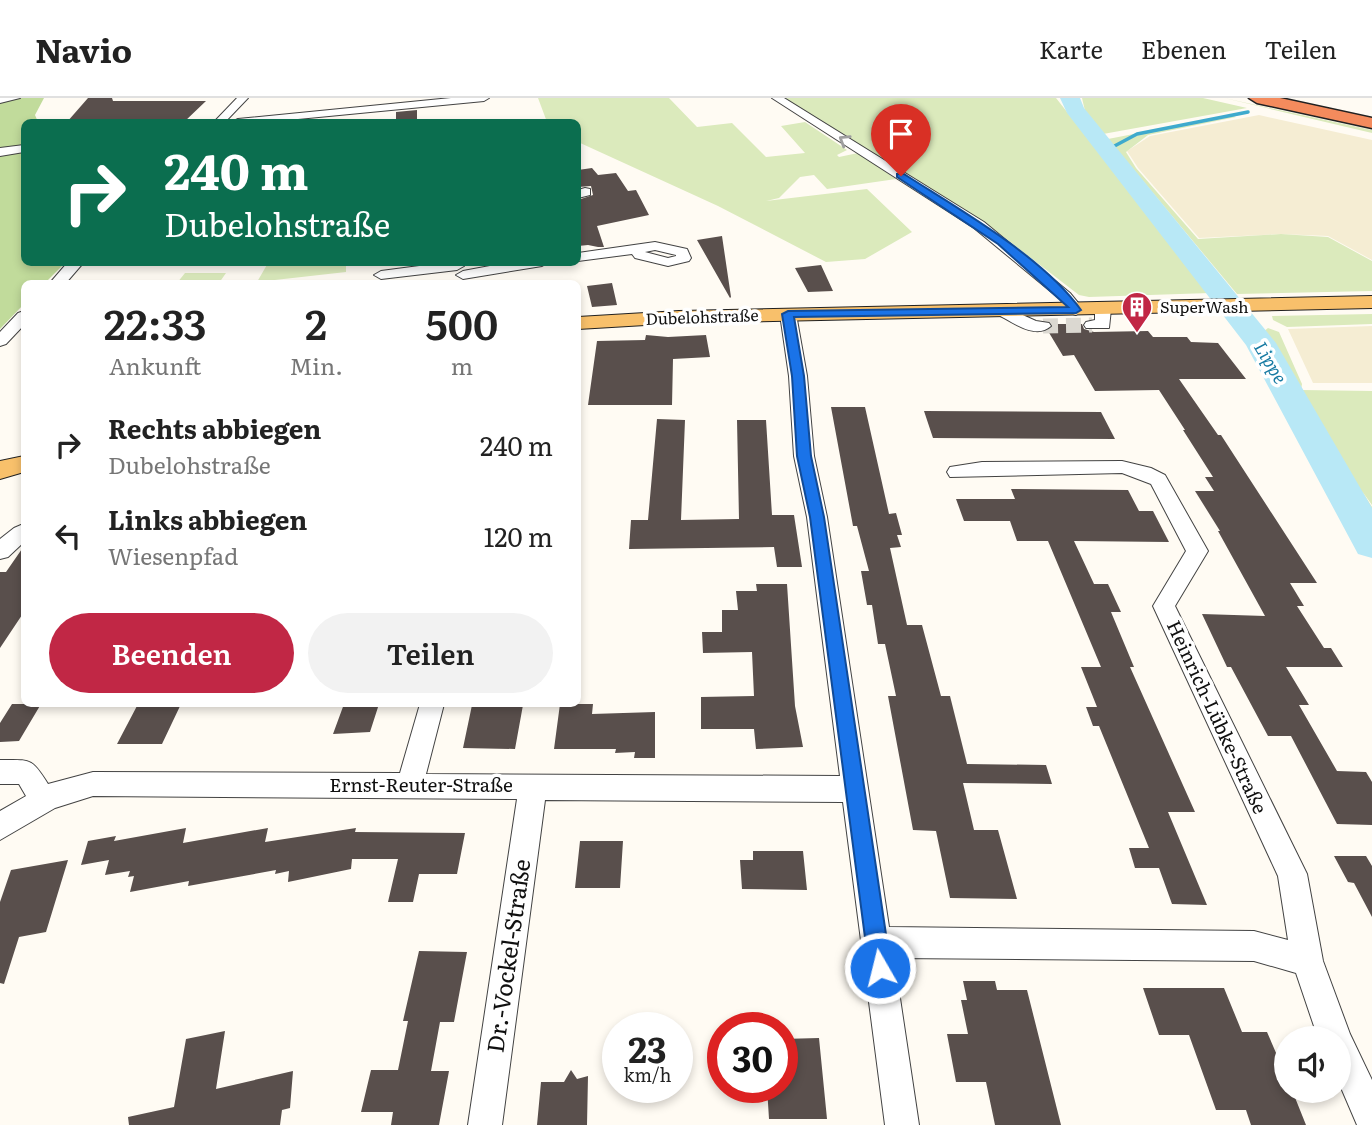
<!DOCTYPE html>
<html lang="de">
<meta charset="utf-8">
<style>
:root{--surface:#fff;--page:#f2f2f2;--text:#222;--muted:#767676;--line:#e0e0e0;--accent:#c12745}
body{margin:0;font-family:Literata,serif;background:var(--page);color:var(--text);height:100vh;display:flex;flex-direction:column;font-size:26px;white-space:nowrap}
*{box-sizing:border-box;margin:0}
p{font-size:23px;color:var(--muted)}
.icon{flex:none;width:38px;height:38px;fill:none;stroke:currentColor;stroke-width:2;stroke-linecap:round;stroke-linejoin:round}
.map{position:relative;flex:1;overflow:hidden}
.details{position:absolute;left:21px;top:182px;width:560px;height:427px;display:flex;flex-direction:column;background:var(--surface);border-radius:10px;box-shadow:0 4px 10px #0003}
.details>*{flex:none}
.banner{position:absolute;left:21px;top:21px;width:560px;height:147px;border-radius:10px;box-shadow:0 4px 10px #0003;background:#0b6e4f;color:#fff;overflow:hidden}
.tools{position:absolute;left:1274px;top:928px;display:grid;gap:14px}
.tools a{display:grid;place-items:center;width:77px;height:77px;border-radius:50%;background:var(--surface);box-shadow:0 4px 10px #0003;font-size:35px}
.speed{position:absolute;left:602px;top:914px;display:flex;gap:14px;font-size:35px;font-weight:700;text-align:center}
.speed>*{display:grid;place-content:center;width:91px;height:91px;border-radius:50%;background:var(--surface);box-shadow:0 4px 10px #0003;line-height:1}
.speed small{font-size:18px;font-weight:400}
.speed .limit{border:10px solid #d22;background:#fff;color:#111}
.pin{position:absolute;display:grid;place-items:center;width:60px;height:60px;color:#fff;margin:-72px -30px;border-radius:50% 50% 50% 0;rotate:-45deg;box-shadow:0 0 7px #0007}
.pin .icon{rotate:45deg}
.me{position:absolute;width:77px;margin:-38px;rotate:352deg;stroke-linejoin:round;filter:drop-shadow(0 0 5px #0008)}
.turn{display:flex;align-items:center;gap:24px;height:147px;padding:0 28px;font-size:32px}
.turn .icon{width:91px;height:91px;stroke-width:2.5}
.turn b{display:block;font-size:49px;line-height:60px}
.eta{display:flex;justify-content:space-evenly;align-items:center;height:119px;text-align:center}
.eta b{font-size:42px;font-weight:600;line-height:49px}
.action{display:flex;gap:14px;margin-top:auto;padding:14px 28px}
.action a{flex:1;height:80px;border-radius:42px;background:var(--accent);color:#fff;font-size:28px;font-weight:600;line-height:80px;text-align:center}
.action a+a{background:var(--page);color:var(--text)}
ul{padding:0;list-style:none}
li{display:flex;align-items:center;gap:21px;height:91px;padding:0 28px}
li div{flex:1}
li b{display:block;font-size:26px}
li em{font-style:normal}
header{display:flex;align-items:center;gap:42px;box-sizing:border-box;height:98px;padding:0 35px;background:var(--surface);border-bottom:2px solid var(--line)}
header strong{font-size:33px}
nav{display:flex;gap:38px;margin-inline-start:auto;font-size:24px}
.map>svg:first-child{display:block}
</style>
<header>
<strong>Navio</strong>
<nav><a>Karte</a><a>Ebenen</a><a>Teilen</a></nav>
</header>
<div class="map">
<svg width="1372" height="1027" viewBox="0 0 1372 1027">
<rect width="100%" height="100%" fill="#fffbf3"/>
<path fill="#f5edd3" d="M1259,17L1372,42V162L1328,138L1280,136L1199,140L1138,70L1127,53L1150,38Z
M1372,228V285H1313L1288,231Z"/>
<path fill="#dbeabc" d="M538,0H669L697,29L732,25L766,59L805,55L781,28L805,24L847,52L837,57L839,59L858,55L896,81L827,91L814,77L800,79L779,100L766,103L867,91L912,134L865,161L826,164L718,108L578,44V24H547Z
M784,0H1056L1210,195L1089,199L1079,197L992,130Z
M1082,0H1203L1247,10L1103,36L1085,13Z
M1224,0L1372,32V35Z
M1231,17L1236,19L1148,37L1126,54L1136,70L1198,141L1281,136L1328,139L1372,163V193L1237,196L1108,41Z
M268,165H346V174L257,184Z
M185,175H226L219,185H177Z
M1372,216V226L1287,229L1273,222L1272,218Z
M1268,230L1279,234L1302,286L1301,292L1372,293V407L1362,393L1372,409V420L1263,234Z"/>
<path fill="#c1db9b" d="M0,0H44L35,17L38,24H24V164L65,165L45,185L24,186V206L0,231Z"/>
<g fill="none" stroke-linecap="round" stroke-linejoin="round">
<path stroke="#3faacd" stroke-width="3.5" d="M1107,52L1137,36L1248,14"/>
<path fill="#b8e8f6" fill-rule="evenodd" d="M1060,0H1080L1084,10L1276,245L1372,410V460L1358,456L1246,247L1067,15Z"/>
</g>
<path fill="#594f4c" d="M88,0H112L113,3H206L184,24H67Z
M417,12V24H396V14Z
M592,70L598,77L616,75L628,93L636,92L649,117L597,128L604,149H598L588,147L578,148V102L593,97L591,88L578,89V72Z
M722,138L731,199L730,200L697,142Z
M821,167L833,193L808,194L795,170Z
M612,185L617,207L592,209L587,188Z
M1053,226H1082L1084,231L1094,234L1148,233L1153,239H1187L1191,244L1218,245L1246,281H1179L1218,337H1221L1317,485H1290L1304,508H1297L1324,550H1331L1343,569H1286L1309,607H1299L1337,673L1366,674L1372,684V727L1337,726L1291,638H1268L1231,569H1227L1202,516L1265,518L1218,433H1220L1195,393H1214L1205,379H1213L1183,332H1185L1159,292L1095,293L1074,257L1063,258L1048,233Z
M646,237L668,239L706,237L710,259L673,261L672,307H588L597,243L645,242Z
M831,309H865L889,416L896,415L902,437H897L901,449L890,450L907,527H922L941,598H950L967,666L1046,667L1052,686L963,685L974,732H998L1017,801L950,800L936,733L913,732L888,598H896L885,546H878L872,507H867L861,473H869L857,428H853Z
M924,313L1101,314L1115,341L933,340Z
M657,321L685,322L681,422L739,421L737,322H766L772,417H794L802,469H777L774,449L629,451L631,422H648Z
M1011,391L1128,392L1139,413H1153L1169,444L1074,443L1094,486H1108L1121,514H1111L1134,569H1130L1195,714H1168L1207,807L1172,806L1159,770H1135L1129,750H1149L1099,628H1093L1086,609H1097L1081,569H1101L1048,443H1017L1010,423H964L956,401H1015Z
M24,448V514L0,550V474H6Z
M756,486H787L795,608L803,649L756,651L754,631H701V599L754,598L752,554L703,555L702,534H722V512H738L736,493H757Z
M12,606H41L19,643L0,644V625Z
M138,606H181L162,646H117Z
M344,606H379L370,634L333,636Z
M560,606H593L592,616L655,614V660H634L635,654L615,655L616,651H554Z
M472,607H523L515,651L463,650Z
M186,730L183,745L268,730L265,744L356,730L355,734L465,735L457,776H419L413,804H388L398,761H352L351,771L288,784L289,773L275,776L276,772L188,788L189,783L130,794L134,778L128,779L130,773L105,777L109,762L81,767L88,743L116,738L114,743Z
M580,743H623L620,790H575Z
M753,753H803L807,792L742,791L740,762H753Z
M1334,758H1366L1372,768V819L1354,785L1348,784Z
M68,762L46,834L19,839L4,886L0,885V804L11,772Z
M419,853L467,854L454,924H440L431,973H449L439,1027H391L393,1014H361L371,972H398L408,923H403Z
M963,883H995L997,892H1027L1061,1027H995L986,984H956L947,936H968L961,902H967Z
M1143,890H1224L1242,934H1267L1286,978V992H1292L1306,1027H1251L1246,1012H1216L1189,937H1159Z
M225,933L216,991L293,973L290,1010L282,1012L280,1027H129L128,1019L174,1009L186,941Z
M819,940L827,1021H769L767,989H782V941Z
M571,972L577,981L588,978L587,1027H537L541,984H564Z"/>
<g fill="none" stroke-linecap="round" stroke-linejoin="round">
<path stroke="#dbd8d1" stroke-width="15" stroke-dasharray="15 8" stroke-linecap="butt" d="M1043,228L1092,227"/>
<g stroke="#434343" stroke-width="2">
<path id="minor" d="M0,0H20L0,5Z
M237,0H248L225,24H214Z
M451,0H489L484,3L267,24H232L238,21Z
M772,0H784L984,124L1070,195L1084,212L1076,217L1070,215L1060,201L974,130Z
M24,47V54L0,58V50Z
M585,90L590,91V97L578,100V92Z
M655,144L687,151L691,160L689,163L668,168L635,160L632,156L578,163V155ZM655,152L676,157V158L668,160L645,154Z
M68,164H84L65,186H49Z
M450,164H460L464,168L457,172L381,181L374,177L381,173Z
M512,164H549L542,168L463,181L456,177L463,173Z
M1103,206L1111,211L1109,230H1086L1084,227L1086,224L1095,222V211Z
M1003,208L1036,223L1049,225L1051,228C1036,242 1012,224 997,216L995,213Z
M788,211L796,216L807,278L814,358L827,419L889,829L1254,833L1288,842L1278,778L1153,508L1186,453L1151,386L1122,375L950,379L947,374L950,369L982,364L1122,363L1151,370L1165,377L1208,453L1175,508L1307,776L1323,863L1350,936L1372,982V1027H1357L1339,985V940H1318L1296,875L1254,863L894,860L919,1027H885L843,704L545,702L502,1027H468L517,701L93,698L55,710L0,742V713L26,698L19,686H0V662C31,662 31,659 48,686L93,674L400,675L420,606H444L426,676L840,678L807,419L794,358L789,278L780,216Z
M24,213V227L6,246L0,248V234L18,215Z
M21,427L24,428V444L8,459L0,461V441L14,430Z"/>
</g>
<g stroke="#212121" stroke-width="2">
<path id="major" d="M1372,198V210L679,225L578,231V219L679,213Z
M24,358V374L0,381V363Z"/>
</g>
<g stroke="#212121" stroke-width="3">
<path id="highway" d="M1249,0H1280L1372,20V30L1257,5Z"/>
</g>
<use href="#minor" fill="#fff" fill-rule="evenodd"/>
<use href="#major" fill="#f8c06b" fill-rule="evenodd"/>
<use href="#highway" fill="#f48b5d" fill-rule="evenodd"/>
</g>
<defs><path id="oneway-chevron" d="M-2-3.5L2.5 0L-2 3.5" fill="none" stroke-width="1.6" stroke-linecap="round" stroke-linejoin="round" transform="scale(1.75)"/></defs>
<use stroke="#9f9f9f" href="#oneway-chevron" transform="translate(844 42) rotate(-148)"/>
<path fill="#1a73e8" stroke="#114b97" stroke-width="2" d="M897,76H904C960,112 1042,158 1081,212L1076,215L794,219L804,278L811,358L824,419L891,870L888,878L880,881L872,878L869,870L810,419L797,358L792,278L782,216L788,213L1068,209L998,146L897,79Z"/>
<defs>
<g id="building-pin" transform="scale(1.575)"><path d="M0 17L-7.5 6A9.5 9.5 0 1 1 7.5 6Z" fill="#c12745" stroke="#fff"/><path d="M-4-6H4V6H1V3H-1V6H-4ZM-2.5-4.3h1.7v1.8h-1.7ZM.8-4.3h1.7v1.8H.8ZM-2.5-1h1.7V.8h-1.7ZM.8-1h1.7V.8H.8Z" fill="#fff"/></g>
</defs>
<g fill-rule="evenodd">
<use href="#building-pin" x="1137" y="209"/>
</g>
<g text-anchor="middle" stroke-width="7" stroke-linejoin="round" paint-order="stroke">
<g font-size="16" fill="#101010" stroke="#fff" text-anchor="start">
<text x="1160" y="215">SuperWash</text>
</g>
<g font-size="16" fill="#101010" stroke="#fff">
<text transform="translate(702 219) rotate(-2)" y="6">Dubelohstraße</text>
</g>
<g font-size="18" font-style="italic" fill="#187ba3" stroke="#fff">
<text transform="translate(1270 265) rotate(59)" y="6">Lippe</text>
</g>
<g font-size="19" fill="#101010" stroke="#fff">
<text transform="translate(1217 619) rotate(65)" y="7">Heinrich-Lübke-Straße</text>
<text x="421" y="694">Ernst-Reuter-Straße</text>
</g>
<g font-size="23" fill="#101010" stroke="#fff">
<text transform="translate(509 858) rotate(-82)" y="8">Dr.-Vockel-Straße</text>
</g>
</g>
</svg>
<div class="tools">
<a><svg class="icon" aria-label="sound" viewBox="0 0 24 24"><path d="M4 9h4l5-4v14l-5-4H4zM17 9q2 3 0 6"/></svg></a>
</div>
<div class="speed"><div>23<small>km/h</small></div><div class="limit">30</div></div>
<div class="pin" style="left:901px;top:78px;background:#d93025"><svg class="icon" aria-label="arrive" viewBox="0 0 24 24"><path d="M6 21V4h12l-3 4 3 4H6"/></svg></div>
<svg class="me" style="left:880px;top:870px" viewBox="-20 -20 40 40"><circle r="17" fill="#1a73e8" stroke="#fff" stroke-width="3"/><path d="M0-11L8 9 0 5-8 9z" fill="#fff"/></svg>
<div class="banner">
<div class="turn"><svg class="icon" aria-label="right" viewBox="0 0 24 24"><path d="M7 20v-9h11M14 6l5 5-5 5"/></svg><div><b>240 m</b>Dubelohstraße</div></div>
</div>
<section class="details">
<div class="eta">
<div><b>22:33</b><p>Ankunft</p></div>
<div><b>2</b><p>Min.</p></div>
<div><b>500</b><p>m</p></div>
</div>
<ul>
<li><svg class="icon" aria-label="right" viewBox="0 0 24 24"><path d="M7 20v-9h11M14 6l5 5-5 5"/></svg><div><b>Rechts abbiegen</b><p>Dubelohstraße</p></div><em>240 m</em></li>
<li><svg class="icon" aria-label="left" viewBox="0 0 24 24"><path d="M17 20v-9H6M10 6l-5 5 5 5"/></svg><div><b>Links abbiegen</b><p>Wiesenpfad</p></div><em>120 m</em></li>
</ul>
<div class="action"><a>Beenden</a><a>Teilen</a></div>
</section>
</div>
